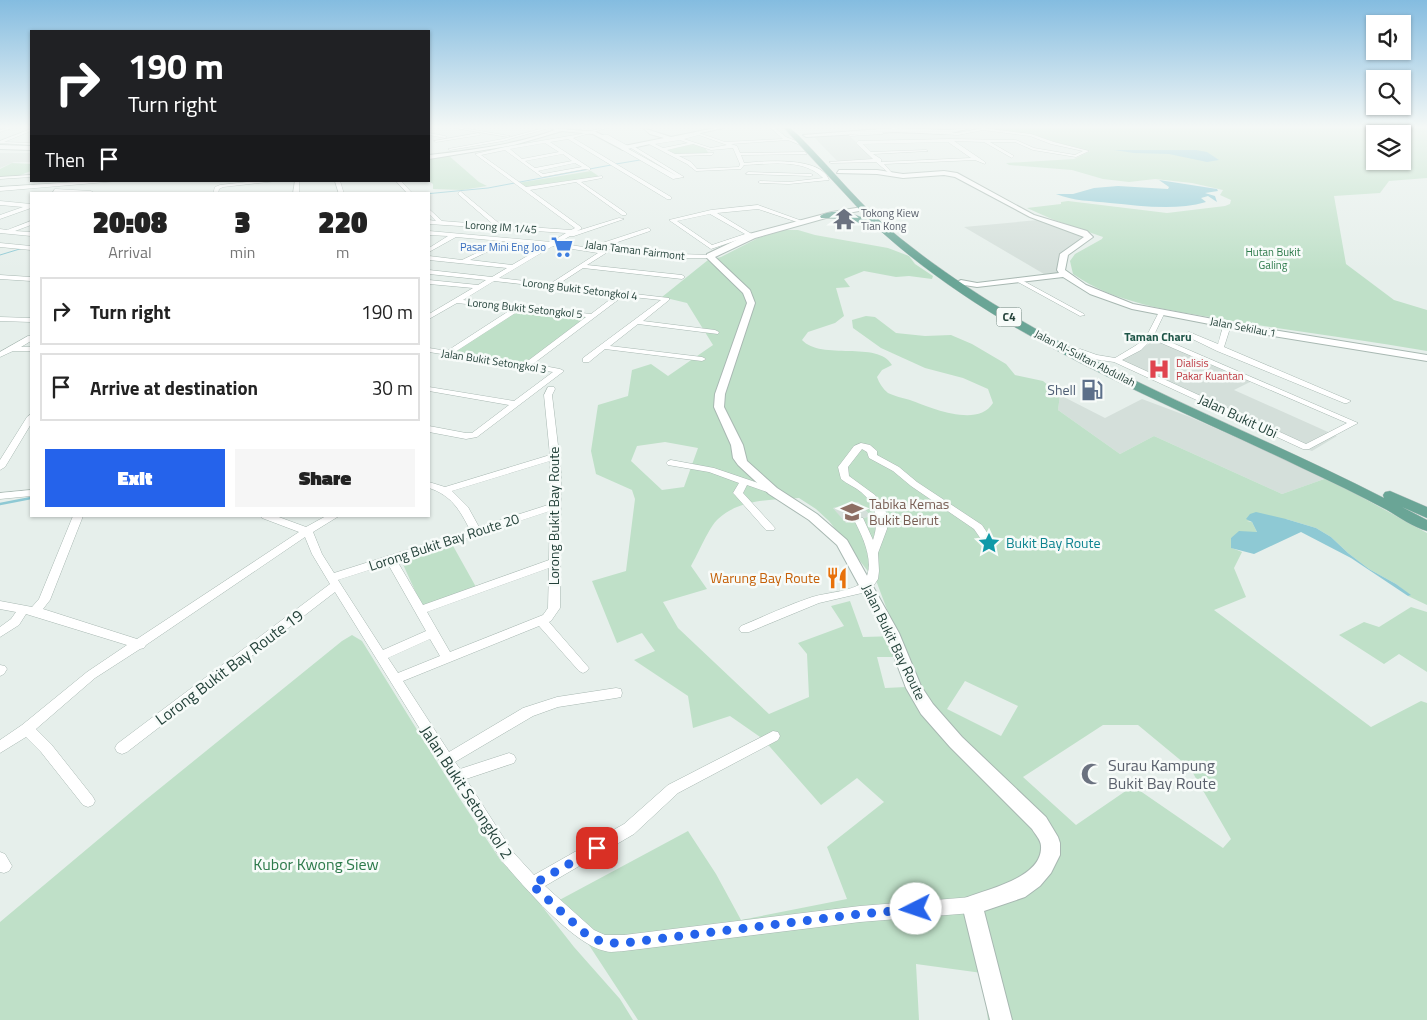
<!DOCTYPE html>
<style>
:root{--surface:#fff;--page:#f6f6f6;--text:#222;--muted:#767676;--line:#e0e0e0;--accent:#2563eb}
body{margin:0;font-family:"Titillium Web",sans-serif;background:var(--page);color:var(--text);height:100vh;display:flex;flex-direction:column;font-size:19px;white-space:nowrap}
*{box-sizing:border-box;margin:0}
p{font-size:16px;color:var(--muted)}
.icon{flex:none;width:28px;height:28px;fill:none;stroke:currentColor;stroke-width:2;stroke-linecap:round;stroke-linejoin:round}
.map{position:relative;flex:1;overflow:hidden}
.side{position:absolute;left:30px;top:192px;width:400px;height:325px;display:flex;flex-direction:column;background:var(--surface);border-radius:0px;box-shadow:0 1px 4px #0004}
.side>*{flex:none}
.top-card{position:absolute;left:30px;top:30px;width:400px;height:152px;border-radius:0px;box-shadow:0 1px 4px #0004;background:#202124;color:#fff;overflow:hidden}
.tools{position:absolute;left:1366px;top:15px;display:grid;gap:10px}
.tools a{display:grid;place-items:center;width:45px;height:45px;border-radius:0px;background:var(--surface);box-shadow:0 1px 4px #0004;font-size:25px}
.pin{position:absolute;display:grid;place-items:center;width:42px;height:42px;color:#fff;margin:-21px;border-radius:10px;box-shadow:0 2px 8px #0006}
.me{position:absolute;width:55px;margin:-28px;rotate:266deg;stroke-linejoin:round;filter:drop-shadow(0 0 4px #0008)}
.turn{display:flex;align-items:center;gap:18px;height:105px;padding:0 15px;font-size:22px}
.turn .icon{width:65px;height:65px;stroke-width:2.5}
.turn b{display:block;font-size:35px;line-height:42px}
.then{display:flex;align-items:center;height:48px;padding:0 15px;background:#0003;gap:10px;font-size:19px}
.eta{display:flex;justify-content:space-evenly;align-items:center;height:85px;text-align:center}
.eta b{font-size:30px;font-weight:800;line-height:35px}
.primary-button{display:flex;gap:10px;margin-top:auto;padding:10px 15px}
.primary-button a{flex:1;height:58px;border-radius:0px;background:var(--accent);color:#fff;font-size:20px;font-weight:800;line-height:58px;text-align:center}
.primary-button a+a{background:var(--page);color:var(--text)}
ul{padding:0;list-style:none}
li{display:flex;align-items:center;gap:15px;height:68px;margin:0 10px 8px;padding:0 5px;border:2px solid var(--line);border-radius:0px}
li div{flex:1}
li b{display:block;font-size:19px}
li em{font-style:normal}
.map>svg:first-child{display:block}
</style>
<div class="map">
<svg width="1427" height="1020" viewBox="0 0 1427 1020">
<rect width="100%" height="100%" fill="#e6efeb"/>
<path fill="#d4dfda" d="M847,134L877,161L839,163L814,137Z
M0,153H31V162H14L0,168Z
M1038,220L1083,235L1084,237L1061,253L1057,269L1060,273L1044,274L964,227Z
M1155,339L1254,380L1234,390L1337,436L1312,451L1298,446L1116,362L1140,350Z
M1060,395L1105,418L1142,399L1190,417L1327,478L1282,494L1154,436L1120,454L1058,410Z
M858,502L871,516L845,523L833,508Z"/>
<path fill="#bfe0c8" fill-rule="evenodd" d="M974,128H1427V178L1389,181L1380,193L1334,196L1346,264L1394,300L1427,310V351C1358,339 1289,331 1221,319C1170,310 1116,304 1073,274L1070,261L1075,254L1102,239L1103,237L1054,220L1027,208L1061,204V202L1068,201L1167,213L1225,206L1230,204L1231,200L1220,195L1223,190L1192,183L1155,179L1129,182L1103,179L1072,170L1009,165L1006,163L1074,159L1090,151L1060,145L1036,136L980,129L971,130ZM1375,134H1402V161H1375Z
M693,144L705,148L709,154L676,155L666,150Z
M448,155L479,182L487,186L462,190L433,189V184L429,181V158Z
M12,163L31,164V171L18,176L0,178V169Z
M591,171L600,177L526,189L518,183Z
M784,230H798L815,235L888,248L909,256L915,264L933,276L932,279L909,276L896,277L864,271L844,279L850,287L836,288L844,316L835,323L808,332L802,340C821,361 878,340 892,365L882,370L877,377C879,383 883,389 888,393C894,396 903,398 910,400C931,408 978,428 993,403L988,389L963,378L925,368L881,348L853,328L852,320L866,316L875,317L896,333L925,336L951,335L972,344L1006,364L1015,375L1043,381L1060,395L1058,410L1120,454L1154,436L1282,494L1327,478L1427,533V605L1408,596L1410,595L1396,584L1369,569L1348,553L1331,537L1316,528L1286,519L1247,521L1252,522L1257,532L1231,538L1232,548L1242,552L1234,568L1246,597L1214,610L1371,727L1421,701L1427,703V1020H988L982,973L916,964L919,1020H638L587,942L552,904L688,831L716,874L741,920L847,899L827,847L884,802L857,778L821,805L763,739L730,716L693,728L688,696L634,660L655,651L642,633L617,643L592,581L626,571L635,499L632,490L596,474L591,451L598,405L628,396L632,370L651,364L668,376L713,345L687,303L662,297L708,260L721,257L758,238ZM665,442L698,448L684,487L662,490L631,461L637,446ZM799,498L816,509L829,521L877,583L897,636L863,637L850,601L831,606L844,626L798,643L807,654L809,697L769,714L678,628L663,602L707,589L691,566C698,554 709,527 718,519C739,499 772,500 799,498ZM858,502L871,516L846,523L833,508ZM877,657H897L906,687L885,688ZM965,681L1018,706L1001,736L947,709ZM1103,725H1138L1190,768L1231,839L1223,848L1133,786L1076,825L1023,777Z
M522,308L595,317L528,367L450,355Z
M452,544L476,587L422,606L401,560Z
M1411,607L1427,612V672L1399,654L1384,664L1339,635L1364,622L1379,627Z
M352,635L362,641L460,799L501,861L530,891L574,947L620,999L633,1020H0V922L143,802L342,641Z"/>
<path fill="#8ec9d4" d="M1114,150H1196L1207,152L1219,160L1207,162L1169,154L1134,153Z
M1159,180L1217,189L1218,191L1205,193L1215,196L1217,202L1208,196L1201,198L1206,202C1175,211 1142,206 1110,203C1092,201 1073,201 1056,194H1073L1094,188L1118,186L1168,189L1169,187Z
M1256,512L1286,519L1316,528L1331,537L1348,553L1369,569L1396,584L1411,595L1408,596L1351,558L1301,532L1254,554L1231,548V538L1239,531L1257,532L1252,522L1246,519L1250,514Z"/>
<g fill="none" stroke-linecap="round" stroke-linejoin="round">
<path stroke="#8ec9d4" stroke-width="1" d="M616,164L640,160
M425,194L488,188L611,165
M0,255L23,248"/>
<path stroke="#8ec9d4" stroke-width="2.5" d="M0,504L31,498"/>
<g stroke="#a8b8b2" stroke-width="1">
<path id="minor" d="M8,128H13L0,132V130Z
M455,128H462L510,136L508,137Z
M544,128H549L503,141L450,150L448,149L503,139Z
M602,128H607L573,138L671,197V199H667L568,139L550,142L590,168V170L585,169L542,177L505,150L481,155L526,187L602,176V178L581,182L626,213V215H622L576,182L530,190L581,227V229L577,231L619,218L624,219L574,236H570L558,243L602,250L604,249L593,246L648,228L650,229V231L606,246L677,254L712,255V257L710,258H677L609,249L606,253L587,265L682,275L685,277L682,279L583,268L557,285L669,298V300L643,321L715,330L719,332L718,334L638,324L610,346L702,357L706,359L702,361L605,349L589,362H583V358L661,300L623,296L533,364L560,369L564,371L477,437L466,439L429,432V426L466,433H472L509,405L429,391V387L514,401L553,372L429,352V348L447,351L512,309L457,303L429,319V314L473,288L429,284V280L478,285L486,280L429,274V270L492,277L507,268L429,260V256L462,260L487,248L490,250L489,251L470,260L512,265L546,245L456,237L429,252V248L448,236L429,235V231L551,242L566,233L429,224V220L436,221L429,214V209L442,221L494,225L458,194L460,191L501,225L571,230L575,228L475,154L505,147L581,134ZM545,143L559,152L522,159L510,149ZM563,154L572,161L535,168L525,161ZM575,163L582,167L543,174L538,171ZM553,246L598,253L550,284L499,278ZM494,281L616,295L591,314L463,300ZM520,310L586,317L525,363L455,352Z
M771,128H775L786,137L809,146L805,147L788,140L731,144L737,146L740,153L805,152L807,154L741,155L744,163C764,161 821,156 829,180L789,184L760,183L758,182L760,181L789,182L823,178C804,158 769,164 744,165L741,169L696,171L687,164L647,143L695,134L696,132L725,142L783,139ZM699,135L727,145L711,148L684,139ZM680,140L688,143L663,148L655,144ZM693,144L711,150L733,148L740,164L739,167L697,169L691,162L679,156L712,155L714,153L675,154L667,150Z
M983,128L1031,134L1054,142L1089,151L1076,157L1033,150L1015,142H990L1014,156L1012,158L984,142L954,141L985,162V164L975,160L884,164L892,173L890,174L876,162L831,163L829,162L873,159L856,143L858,141L949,139L1016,140L1034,148L1075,155L1083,151L1051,144L1030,136L983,130L958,135L922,133H958ZM948,142L971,158L881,162V159L873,154L928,151L926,150L871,152L863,144Z
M31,129V131L4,142L31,143V145L0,143V141Z
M882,132L883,134L850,136L848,135Z
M429,133L445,136L447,137L445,138L429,135Z
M479,133L480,135L436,142L434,141Z
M602,135H608L630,147L626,148L606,137H601Z
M621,147H625L677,176L631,148L635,147L684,177L673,179L621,149Z
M748,172L811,174L813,175L811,176L746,174Z
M31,175V177L0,179V177Z
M91,181H118L0,191V187Z
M257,181H277L223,187L219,189L218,194H213L215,187L220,185Z
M295,181H299V194H293Z
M335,181H340L344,194H339Z
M396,181H401L413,194H408Z
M55,189L91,191L94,193L53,192Z
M0,201L31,204V208L0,219V215L23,207L0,205Z
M758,205L805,222L800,223L758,209L717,213L755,236L752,238L749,236L711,249L669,220L711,210ZM710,214L745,234L712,245L677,221Z
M31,221V225L15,231L31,232V236L0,233V229L7,230Z
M0,243L31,246V250L0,247Z
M0,275L31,277V281L0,279Z
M1018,278L1084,314L1085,315L1080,316L1016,281L1015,280Z
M1162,310L1165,312L1154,335L1358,423L1309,449H1303L1114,362L1093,359L1076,351L1080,349L1097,355L1115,358L1135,346L1145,339L1159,312ZM1152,339L1347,423L1306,444L1122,360L1141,350Z
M0,317L31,318V322L0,321Z
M1224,323L1231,325L1224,347L1351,401L1347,403H1344L1217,351L1182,334L1189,332L1218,344Z
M28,336H31V341L21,347H31V351H13L0,357V352Z
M548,387H554L555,389L552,395L561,471L560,608L551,621L549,622L589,668L587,671L583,673L579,671L539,626L403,681L449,752L523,708L557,697L616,688L621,689L622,693L621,697L616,698L558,707L533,716L455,762L460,769L509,753L514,755L516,759L514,763L466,779L512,851L534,875L624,824L668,785L773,731L778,732L780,736L778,740L678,793L634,834L545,886L594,930L605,935H624L860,906L972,897L978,899L980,905L978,911L972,913L860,922L624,951C618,951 611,953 605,951C574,945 523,886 502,861L335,592L127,752L122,754L117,752L115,748L117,744L330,584L312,554L305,537L146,645L144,648L140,649L95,678L36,729L51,744L93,797L95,801L93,805L88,807L83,805L41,752L26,737L0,753V740L22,725L87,672L127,645L26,614L19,625L0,637V627L11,619L16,612L0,609V601L32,607L39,599L73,516H83L50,600L43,609L137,639L299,532L262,518L261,516H276L306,527L326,516H339L313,532L322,554L334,573L470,530C460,510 451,495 429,488V482L445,487L550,455L544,395ZM550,461L551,504L479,527L468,507L452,491ZM550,511L549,560L423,605L397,561ZM388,564L426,631L383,650L338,580ZM549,568L548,608L543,615L450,652L427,612ZM430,639L440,656L398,673L388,658Z
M31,414V424L5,467L0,470V460L27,417Z
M861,443L870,445L877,451V455L899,467L917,482L982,525L994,543L993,545H985L974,529L911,486L893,471L869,458L867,452L862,449L848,467L849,476L875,495L886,512L887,529L878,553L879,571L878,579L872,588L862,593L819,603L749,632H741L739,629L741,626C765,616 788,605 812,597C829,592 850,592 864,582C876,564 863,537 854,520L859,517L863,518L873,540C879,522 877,505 861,492C855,487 847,484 841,479L838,467L854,446Z
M671,460L714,468L776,489L778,491L773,494L747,485L743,493L775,528L774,530H766L735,495L733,493L739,483L709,472L668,465L666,463L668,461Z
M31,490V496L0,499V493Z
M0,665L5,666L7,669L4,674L0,676Z
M0,852L5,854L12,866L9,871L4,873L0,872Z"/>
</g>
<g stroke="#a8b8b2" stroke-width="2">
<path id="tertiary" d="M551,128L596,132L624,146L664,138L650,134L643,128L671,137L715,128H723L623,150L593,134L562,131L514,145L429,159V155C472,150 515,145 555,130Z
M894,128L948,130L970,128L948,134L894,132L806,137L803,135Z
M0,145L31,146V150L0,149Z
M839,170H877L903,174L944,171L957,173L1034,215L1087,231L1093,237L1068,255L1065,270L1086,285L1133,304L1261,328L1427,355V361L1261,334L1132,309L1090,294L1063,277L977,287L958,284L957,282L961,280L977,283L1059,273L1057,270L1060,254L1084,237L1030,217L955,177L944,175L903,178L877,174L837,173Z
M862,207L865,209L864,210L833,216L755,238L715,257L750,290L755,303L725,394L724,407L743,445L747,461L777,488L817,514L847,540L899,633L921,686L933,704L962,737L1046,817L1058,837L1060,843V855L1051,873L1040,886L1025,897L984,911L1012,1020H990L962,905L965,898C987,889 1043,878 1041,846C1041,840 1035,834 1032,829L950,747L921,714L906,688L885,633L837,545L809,520L769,494L738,465L733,458L731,445L714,407L715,394L747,303L743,293L707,258V254L749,234L832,212Z"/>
</g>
<g stroke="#c2cac8" stroke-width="1">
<path id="primary" d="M784,128H790L799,136C833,170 862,208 900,238C1044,354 1221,415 1384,498L1383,495L1385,492L1390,491L1427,507V518L1402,507L1427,520V531C1413,527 1399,517 1387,510C1359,495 1330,481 1302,468C1156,398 996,337 875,226L868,228L849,219L821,218L820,216C833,207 858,214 871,222Z"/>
</g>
<use href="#minor" fill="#fff" fill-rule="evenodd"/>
<use href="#tertiary" fill="#fff" fill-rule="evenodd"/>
<use href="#primary" fill="#6aa596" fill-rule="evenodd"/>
</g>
<linearGradient id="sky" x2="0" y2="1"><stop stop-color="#84bce0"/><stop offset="0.47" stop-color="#f4f8f6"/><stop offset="1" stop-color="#f4f8f6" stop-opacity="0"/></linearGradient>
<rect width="1427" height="270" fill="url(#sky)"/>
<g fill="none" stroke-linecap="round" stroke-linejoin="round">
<path stroke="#2563eb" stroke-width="9" stroke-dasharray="0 16.2" d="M597,848L532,885L588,936L605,943H624L860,914L916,909"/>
</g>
<defs>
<g id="temple-bare" transform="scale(1.725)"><path d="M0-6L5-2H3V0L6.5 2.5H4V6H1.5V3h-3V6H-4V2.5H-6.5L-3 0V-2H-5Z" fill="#6b7280" stroke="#f7fbf9" stroke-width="2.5" paint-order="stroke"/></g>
<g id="supermarket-bare" transform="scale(1.725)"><path d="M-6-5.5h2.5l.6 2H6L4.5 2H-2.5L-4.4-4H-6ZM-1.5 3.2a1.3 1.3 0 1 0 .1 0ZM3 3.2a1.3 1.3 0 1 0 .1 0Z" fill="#3f7fe0" stroke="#f7fbf9" stroke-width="2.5" paint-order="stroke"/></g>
<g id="hospital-bare" transform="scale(1.725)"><path d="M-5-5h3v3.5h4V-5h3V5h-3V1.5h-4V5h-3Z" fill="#e0444e" stroke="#f7fbf9" stroke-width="2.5" paint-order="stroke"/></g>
<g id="fuel-bare" transform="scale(1.725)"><path d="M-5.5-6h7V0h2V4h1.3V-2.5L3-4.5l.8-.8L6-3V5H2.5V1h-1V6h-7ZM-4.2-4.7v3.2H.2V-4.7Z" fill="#5c6f8a" stroke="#f7fbf9" stroke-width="2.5" paint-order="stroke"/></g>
<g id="school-bare" transform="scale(1.725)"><path d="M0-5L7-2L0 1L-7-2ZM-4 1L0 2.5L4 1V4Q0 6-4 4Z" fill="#8d6e63" stroke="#f7fbf9" stroke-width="2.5" paint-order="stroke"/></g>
<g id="sight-bare" transform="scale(1.725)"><path d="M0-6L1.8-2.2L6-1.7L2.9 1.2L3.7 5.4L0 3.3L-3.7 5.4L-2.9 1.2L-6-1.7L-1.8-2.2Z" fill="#0f9aa8" stroke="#f7fbf9" stroke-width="2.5" paint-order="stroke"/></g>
<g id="restaurant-bare" transform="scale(1.725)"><path d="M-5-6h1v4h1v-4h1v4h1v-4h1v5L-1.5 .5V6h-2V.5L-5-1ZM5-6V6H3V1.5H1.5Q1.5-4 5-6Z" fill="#e8710a" stroke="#f7fbf9" stroke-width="2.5" paint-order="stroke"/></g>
<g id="mosque-bare" transform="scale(1.725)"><path d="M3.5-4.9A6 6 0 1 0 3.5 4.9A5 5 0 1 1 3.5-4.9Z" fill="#6b7280" stroke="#f7fbf9" stroke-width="2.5" paint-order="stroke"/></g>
</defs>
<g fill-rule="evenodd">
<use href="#temple-bare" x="844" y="219"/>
<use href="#supermarket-bare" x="562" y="247"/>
<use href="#hospital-bare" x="1159" y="369"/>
<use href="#fuel-bare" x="1092" y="390"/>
<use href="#school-bare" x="852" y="512"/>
<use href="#sight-bare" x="989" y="543"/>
<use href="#restaurant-bare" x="837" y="578"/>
<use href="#mosque-bare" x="1092" y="774"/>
</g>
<g text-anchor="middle" stroke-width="5" stroke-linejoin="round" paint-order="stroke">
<g font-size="11" fill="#5b616d" stroke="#f7fbf9" text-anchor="start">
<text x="861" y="217">Tokong Kiew<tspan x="861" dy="13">Tian Kong</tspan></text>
</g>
<g font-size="11" fill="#24423a" stroke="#f7fbf9">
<text transform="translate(501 227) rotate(4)" y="4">Lorong IM 1/45</text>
<text transform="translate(635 250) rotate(7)" y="4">Jalan Taman Fairmont</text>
<text transform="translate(580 289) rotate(7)" y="4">Lorong Bukit Setongkol 4</text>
<text transform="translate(525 308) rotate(6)" y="4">Lorong Bukit Setongkol 5</text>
<text transform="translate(1243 327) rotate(11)" y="4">Jalan Sekilau 1</text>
<text transform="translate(1085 358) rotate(27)" y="4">Jalan Al-Sultan Abdullah</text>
<text transform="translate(494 361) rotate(9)" y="4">Jalan Bukit Setongkol 3</text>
</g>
<g font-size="11" fill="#366cbe" stroke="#f7fbf9" text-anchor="end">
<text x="546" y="251">Pasar Mini Eng Joo</text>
</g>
<g font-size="11" fill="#2d7a4b" stroke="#f7fbf9">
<text x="1273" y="256">Hutan Bukit<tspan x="1273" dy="13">Galing</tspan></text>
</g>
<g font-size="11" fill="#be3a42" stroke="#f7fbf9" text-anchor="start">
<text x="1176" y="367">Dialisis<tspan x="1176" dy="13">Pakar Kuantan</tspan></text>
</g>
<rect fill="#f7fbf9" stroke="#637a73" stroke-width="1" x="996.5" y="307.5" width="25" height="19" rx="4"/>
<g font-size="12" font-weight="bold" fill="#24423a">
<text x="1009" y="321">C4</text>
</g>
<g font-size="12" font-weight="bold" fill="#1f5548" stroke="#f7fbf9">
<text x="1158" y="341">Taman Charu</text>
</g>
<g font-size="14" fill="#4e5e75" stroke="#f7fbf9" text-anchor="end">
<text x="1076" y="395">Shell</text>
</g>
<g font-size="14" fill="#24423a" stroke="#f7fbf9">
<text transform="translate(1238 416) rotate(25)" y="5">Jalan Bukit Ubi</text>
<text transform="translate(554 516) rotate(-90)" y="5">Lorong Bukit Bay Route</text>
<text transform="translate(444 542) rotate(-18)" y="5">Lorong Bukit Bay Route 20</text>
<text transform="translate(894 642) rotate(64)" y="5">Jalan Bukit Bay Route</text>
</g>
<g font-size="14" fill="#785e54" stroke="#f7fbf9" text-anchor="start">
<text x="869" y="509">Tabika Kemas<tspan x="869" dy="16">Bukit Beirut</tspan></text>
</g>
<g font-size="14" fill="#0d838f" stroke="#f7fbf9" text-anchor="start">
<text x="1006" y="548">Bukit Bay Route</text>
</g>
<g font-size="14" fill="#c56008" stroke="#f7fbf9" text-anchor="end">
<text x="820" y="583">Warung Bay Route</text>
</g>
<g font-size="16" fill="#24423a" stroke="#f7fbf9">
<text transform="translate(229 667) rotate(-37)" y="6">Lorong Bukit Bay Route 19</text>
<text transform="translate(467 792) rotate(57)" y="6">Jalan Bukit Setongkol 2</text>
</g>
<g font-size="16" fill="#5b616d" stroke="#f7fbf9" text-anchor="start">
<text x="1108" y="771">Surau Kampung<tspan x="1108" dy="18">Bukit Bay Route</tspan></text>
</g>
<g font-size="16" fill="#2d7a4b" stroke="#f7fbf9">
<text x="316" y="870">Kubor Kwong Siew</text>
</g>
</g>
</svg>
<div class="tools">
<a><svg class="icon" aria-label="sound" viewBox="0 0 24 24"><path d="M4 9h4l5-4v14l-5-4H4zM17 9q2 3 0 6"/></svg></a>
<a><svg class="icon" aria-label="search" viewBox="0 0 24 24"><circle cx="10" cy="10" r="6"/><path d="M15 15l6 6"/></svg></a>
<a><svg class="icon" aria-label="layers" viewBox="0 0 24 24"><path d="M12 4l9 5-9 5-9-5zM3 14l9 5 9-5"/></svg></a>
</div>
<div class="pin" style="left:597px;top:848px;background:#d93025"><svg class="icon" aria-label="arrive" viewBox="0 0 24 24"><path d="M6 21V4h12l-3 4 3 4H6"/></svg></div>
<svg class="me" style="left:916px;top:909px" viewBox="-20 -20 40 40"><circle r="19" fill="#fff"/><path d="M0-13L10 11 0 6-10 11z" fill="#2563eb"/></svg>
<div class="top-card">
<div class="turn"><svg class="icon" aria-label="right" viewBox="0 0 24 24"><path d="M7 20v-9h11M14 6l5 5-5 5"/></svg><div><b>190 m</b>Turn right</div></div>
<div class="then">Then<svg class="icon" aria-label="arrive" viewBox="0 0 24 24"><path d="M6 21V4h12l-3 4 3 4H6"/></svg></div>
</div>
<section class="side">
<div class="eta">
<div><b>20:08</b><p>Arrival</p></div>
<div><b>3</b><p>min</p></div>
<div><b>220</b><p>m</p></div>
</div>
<ul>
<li><svg class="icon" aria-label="right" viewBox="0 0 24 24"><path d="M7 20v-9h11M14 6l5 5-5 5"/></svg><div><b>Turn right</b></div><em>190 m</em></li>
<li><svg class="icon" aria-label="arrive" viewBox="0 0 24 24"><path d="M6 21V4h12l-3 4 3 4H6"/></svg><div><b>Arrive at destination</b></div><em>30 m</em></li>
</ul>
<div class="primary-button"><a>Exit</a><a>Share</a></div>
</section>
</div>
